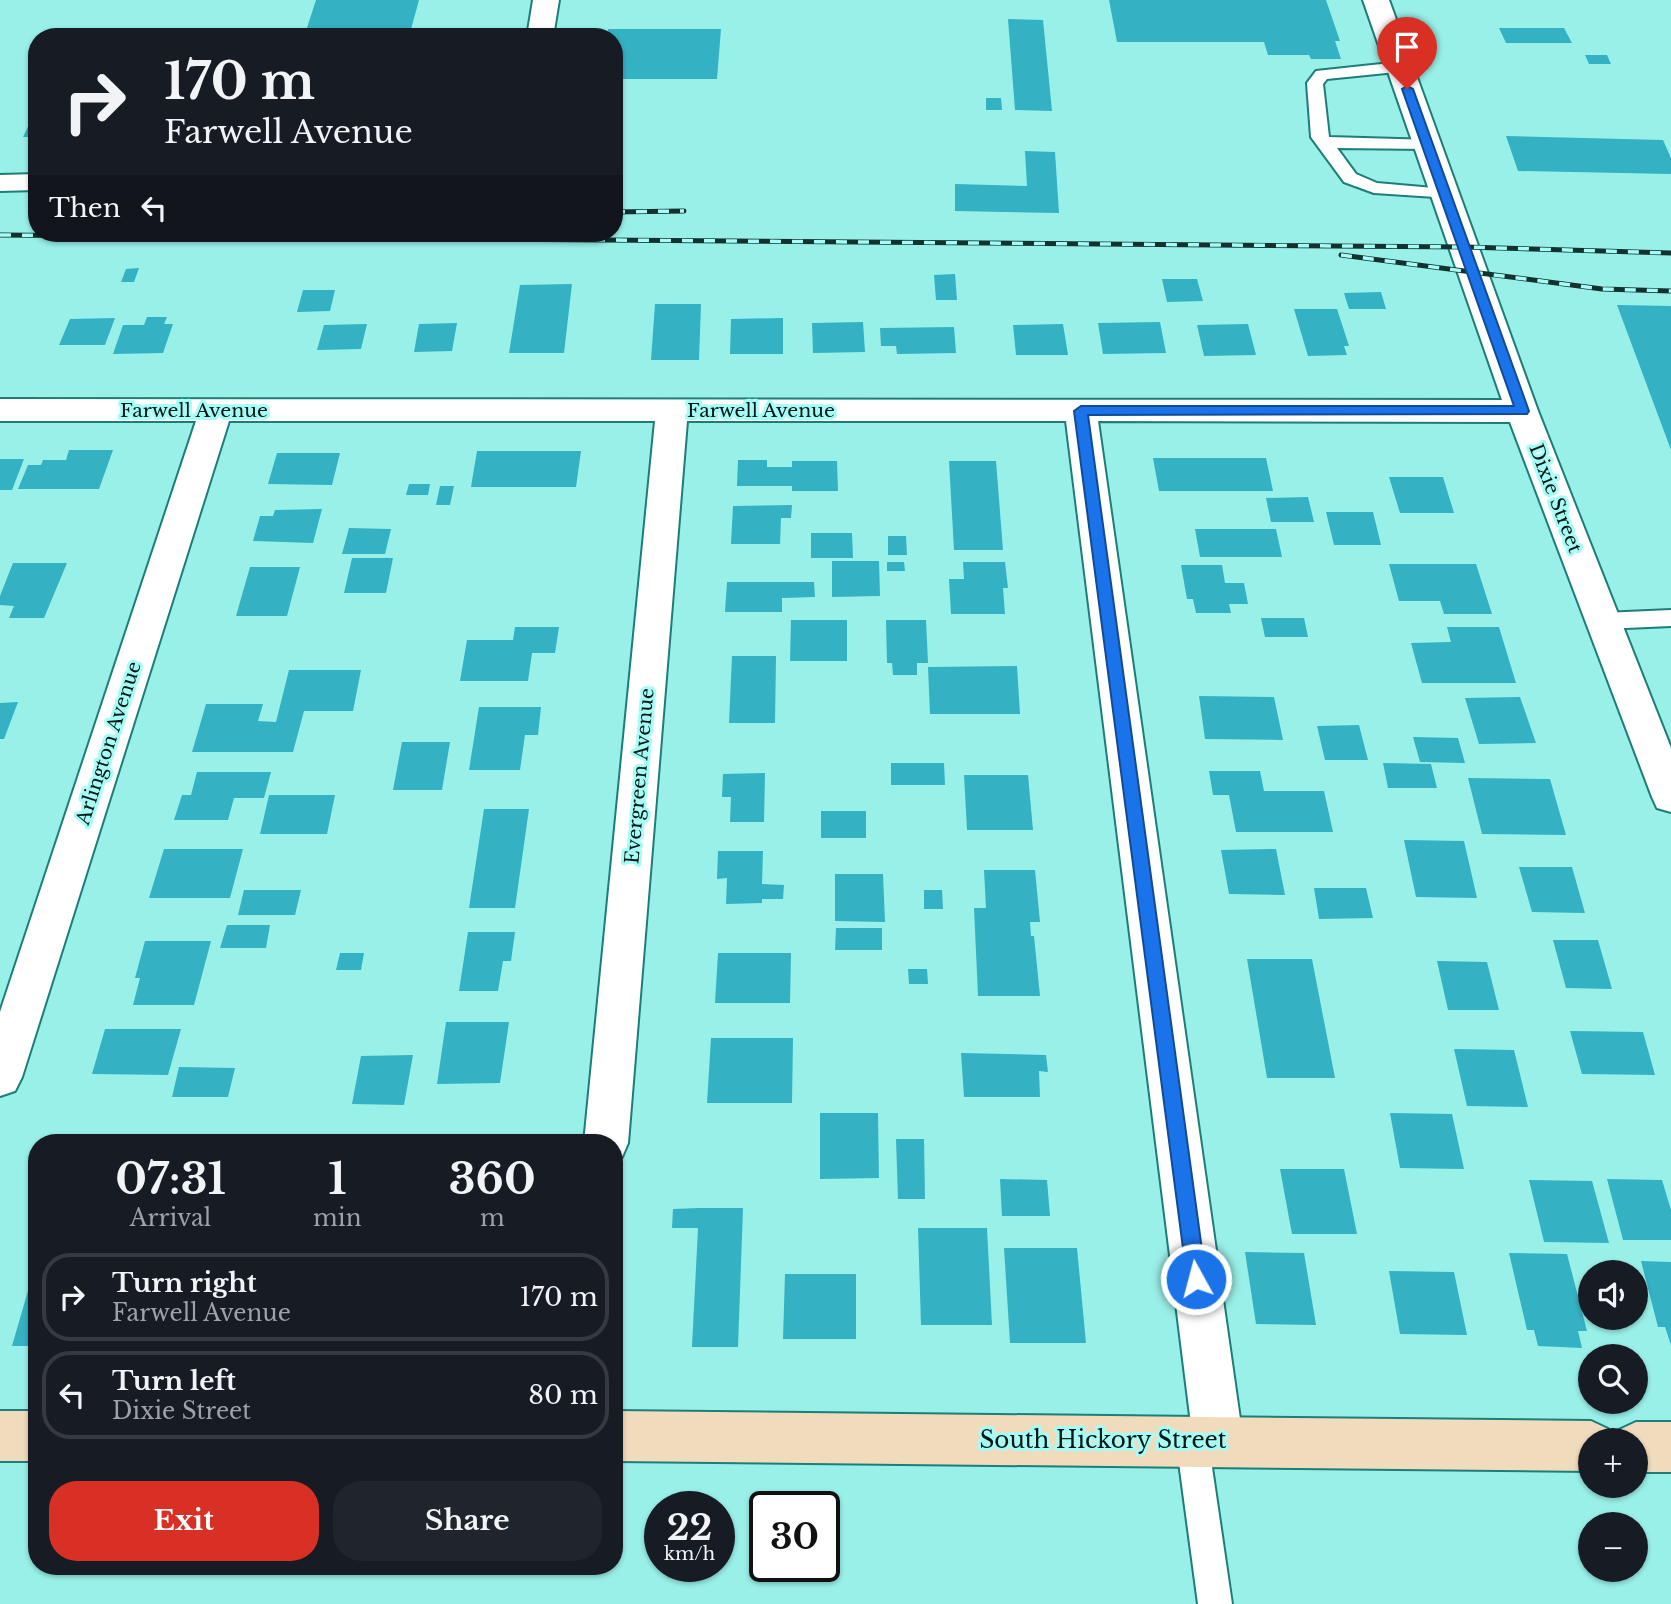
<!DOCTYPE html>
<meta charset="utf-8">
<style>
:root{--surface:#171b24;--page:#20242c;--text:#f1f3f6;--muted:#9ea1a6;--line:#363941;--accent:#d93025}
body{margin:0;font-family:"Libre Baskerville",serif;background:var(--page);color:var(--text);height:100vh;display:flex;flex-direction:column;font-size:26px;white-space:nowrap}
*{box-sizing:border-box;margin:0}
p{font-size:23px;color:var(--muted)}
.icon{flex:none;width:38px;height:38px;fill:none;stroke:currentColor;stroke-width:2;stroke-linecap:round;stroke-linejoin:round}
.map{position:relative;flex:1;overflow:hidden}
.sheet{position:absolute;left:28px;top:1134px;width:595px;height:441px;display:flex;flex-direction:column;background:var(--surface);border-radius:28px;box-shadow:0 2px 5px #0004}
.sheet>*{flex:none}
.banner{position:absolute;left:28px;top:28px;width:595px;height:214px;border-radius:28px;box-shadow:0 2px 5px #0004;background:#171b24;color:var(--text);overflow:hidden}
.tools{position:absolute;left:1578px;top:1260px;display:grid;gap:14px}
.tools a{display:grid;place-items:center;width:70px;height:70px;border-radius:50%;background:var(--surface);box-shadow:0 2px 5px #0004;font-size:35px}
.speed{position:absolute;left:644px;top:1491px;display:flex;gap:14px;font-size:35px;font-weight:700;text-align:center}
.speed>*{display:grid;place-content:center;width:91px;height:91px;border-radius:50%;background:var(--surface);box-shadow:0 2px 5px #0004;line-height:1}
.speed small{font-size:18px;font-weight:400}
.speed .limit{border:4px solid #111;border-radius:10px;background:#fff;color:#111}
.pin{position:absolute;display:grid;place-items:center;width:60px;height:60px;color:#fff;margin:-72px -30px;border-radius:50% 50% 50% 0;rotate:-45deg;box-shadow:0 0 7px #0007}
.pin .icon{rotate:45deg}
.me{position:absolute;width:77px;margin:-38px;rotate:353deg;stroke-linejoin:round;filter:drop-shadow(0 0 5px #0008)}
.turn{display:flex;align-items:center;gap:24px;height:147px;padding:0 21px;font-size:32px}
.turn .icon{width:91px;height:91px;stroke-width:2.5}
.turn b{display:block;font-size:49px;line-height:60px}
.then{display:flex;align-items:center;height:66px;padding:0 21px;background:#0003;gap:14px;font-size:26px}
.eta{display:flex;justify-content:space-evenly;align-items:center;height:119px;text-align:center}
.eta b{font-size:42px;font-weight:800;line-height:49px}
.cta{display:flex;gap:14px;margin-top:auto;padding:14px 21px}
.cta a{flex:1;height:80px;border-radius:28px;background:var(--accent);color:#fff;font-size:28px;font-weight:800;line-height:80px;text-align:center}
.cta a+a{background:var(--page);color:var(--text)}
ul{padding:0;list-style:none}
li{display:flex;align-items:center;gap:21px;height:88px;margin:0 14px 10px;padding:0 7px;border:4px solid var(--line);border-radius:28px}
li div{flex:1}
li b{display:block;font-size:26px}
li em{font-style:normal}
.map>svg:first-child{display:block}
</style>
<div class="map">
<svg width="1671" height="1604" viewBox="0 0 1671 1604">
<rect width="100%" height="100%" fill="#99f0e9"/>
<path fill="#34b1c3" d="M316,0H419L410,33H486L485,37H304Z
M1109,0H1326L1340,41H1335L1341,59H1311L1309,55H1268L1264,42H1117Z
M1008,19L1043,20L1052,111L1015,110Z
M1499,28H1564L1572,43H1506Z
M608,29H721L717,79H614V37H607Z
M1585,55H1607L1611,64H1589Z
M986,98H1001L1002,110H986Z
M34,114H37V137H23Z
M1506,136L1663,140L1671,158V174L1518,171Z
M1025,151L1055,152L1059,213L955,211V184L1027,186Z
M139,268L134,282H121L126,269Z
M955,274L957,300H936L934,275Z
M1162,279H1197L1203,301L1167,302Z
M572,284L564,353H509L520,285Z
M303,290H335L330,311L297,312Z
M1381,292L1386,309H1349L1344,293Z
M655,304H701L699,360H651Z
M1617,305L1671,306V450Z
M1294,309H1337L1349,346H1344L1347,355L1308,356Z
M147,317H167L164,324H173L163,353L113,354L123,325H144Z
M115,318L105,345H59L70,319Z
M783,318V354H730L731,319Z
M863,322L865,352L813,353L812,323Z
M1160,322L1166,353L1103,354L1098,323Z
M457,323L452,351L414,352L419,324Z
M367,324L361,349L317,350L324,325Z
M1063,324L1068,355H1016L1013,325Z
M1248,324L1256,355L1204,356L1197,325Z
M954,327L956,353L897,354L896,346H881L880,328Z
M69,450H113L99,489H18L28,465H41L43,460H66Z
M477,451H581L576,487H471Z
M277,453H340L332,485L268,484Z
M1153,458H1266L1273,491H1159Z
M0,459H24L12,490H0Z
M738,460H767V467H792V461H837L838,491H792V486H737Z
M949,461H996L1003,550H954Z
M1389,477H1443L1454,513H1400Z
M409,484H430L428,495H406Z
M440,486H454L450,505H436Z
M1308,497L1314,522H1271L1266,498Z
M792,505L791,518H781L780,544H731L733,506Z
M322,509L313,543L253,541L260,516H273L275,510Z
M1326,512H1373L1381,545H1334Z
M349,528L391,529L385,554H342Z
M1195,529H1276L1282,557H1200Z
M811,533H852L853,558H811Z
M888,536H906L907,555H888Z
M352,558H393L386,593H344Z
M832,561H879L880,596L832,597Z
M887,562H904L905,571H887Z
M963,562H1005L1008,588H1003L1005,614H951L949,579H964Z
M13,563H67L44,618H9L14,606L0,605V596Z
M1389,564H1476L1492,614H1444L1440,601H1399Z
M1181,565H1222L1225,583H1244L1248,604H1229L1231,613H1196L1193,599H1187Z
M250,567H300L287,616H236Z
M727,582H814L815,597L782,598V612H725Z
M1261,618H1304L1308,637H1265Z
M791,620H847V661H790Z
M886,620H926L928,663H917V675H893L892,663H887Z
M515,627H559L555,653H532L528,681H460L467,640H513Z
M1447,627H1499L1516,683H1422L1411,643L1451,642Z
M732,656H776L775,723H729Z
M1017,666L1020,714H930L928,667Z
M289,670H361L353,711H304L293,752H192L206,704H263L258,721L276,722Z
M1199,696L1274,697L1283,740L1205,739Z
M1520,697L1536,743L1479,744L1465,698Z
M18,702L4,739H0V703Z
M479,707H541L538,735H525L520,770H469Z
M1359,725L1368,760H1325L1317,726Z
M1413,737L1458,738L1465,763L1420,762Z
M402,742H450L442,790H393Z
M891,763H944L945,785H891Z
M1383,763L1431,764L1437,788H1388Z
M1209,771H1260L1264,791H1324L1333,832H1236L1229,795H1213Z
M197,772H271L264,798H234L228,820H174L182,795H191Z
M765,773L764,822H730L731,797H722L723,774Z
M964,775H1028L1033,830H967Z
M1468,778L1550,779L1566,835L1482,834Z
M269,795H335L327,834H260Z
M484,809H529L515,908H469Z
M821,811H866V838H821Z
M1404,840L1464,841L1477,898L1416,897Z
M164,849H243L230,898H149Z
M1276,849L1285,895L1229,894L1221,850Z
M718,851H763L762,884L784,885L783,899H762V903L726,904L727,878L717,879Z
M1519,867H1572L1585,913L1532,912Z
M984,870H1035L1040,922H1030L1031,936H1034L1040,996H978L974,908H986Z
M835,874H883L885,922L835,921Z
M1314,888H1366L1373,918L1319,919Z
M244,890H301L295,915H238Z
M924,890H942L943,909H924Z
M227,925H270L266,948H220Z
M836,928H882V950H835Z
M468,932H515L511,961H503L498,991H459Z
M1553,940H1598L1612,989L1566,988Z
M145,941H211L194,1005H133L140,978H135Z
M340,953H364L361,970H336Z
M718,953H791L790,1003H715Z
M1247,959H1312L1335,1078H1267Z
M1437,961L1487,962L1499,1010H1448Z
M908,969H927L928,984H909Z
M446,1022H509L500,1083L437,1084Z
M105,1029H181L168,1075L92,1074Z
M1570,1031L1643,1032L1655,1075L1582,1074Z
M711,1038H793L792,1103H707Z
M1454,1049L1514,1050L1528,1107L1467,1106Z
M961,1053L1046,1055L1048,1072L1039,1071L1040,1097H964Z
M413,1055L404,1105L352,1104L361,1056Z
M179,1067L235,1068L228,1097H172Z
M820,1113H878L879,1178L820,1179Z
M1390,1113L1452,1114L1464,1169L1400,1168Z
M480,1139V1143H412V1140Z
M896,1139H924L925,1199H898Z
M1280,1169H1344L1357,1234H1292Z
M1000,1179L1047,1180L1050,1216H1002Z
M1607,1179L1662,1180L1671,1210V1240H1623Z
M1529,1180L1592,1181L1609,1243L1544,1242Z
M699,1208H743L738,1347H692L698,1228H672L673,1209Z
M918,1228H987L992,1325H921Z
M1004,1248H1077L1086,1343H1010Z
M1245,1252L1304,1253L1316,1325L1256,1324Z
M1509,1253L1567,1254L1587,1331H1578L1582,1348L1538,1346L1534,1330H1527Z
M1641,1261L1671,1262V1345L1665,1327H1658Z
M36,1263L37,1346H12Z
M1389,1271L1454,1272L1467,1335L1400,1334Z
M785,1274H856V1339H783Z"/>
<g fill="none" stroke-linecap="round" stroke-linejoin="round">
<g stroke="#1d7d78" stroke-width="4">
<path id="lane" d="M1400,62L1408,67L1406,71L1327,79L1323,84L1329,137L1433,140L1436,144L1433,148L1427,149L1337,148L1356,174L1377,183L1445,189L1451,190L1454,194L1451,198L1374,193L1344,182L1311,137L1307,83L1316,71Z
M1671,610V626L1603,629L1595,627L1592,621L1595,615L1603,613Z
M1192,1424L1203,1429L1208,1440L1232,1604H1198L1176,1440L1181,1429Z"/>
</g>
<g stroke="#1d7d78" stroke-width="4">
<path id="street" d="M533,0H559L553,37H527Z
M1363,0H1389L1538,411L1671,748V812L1657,808L1652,797L1510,422L1098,421L1243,1440L1235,1457L1218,1465L1201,1457L1193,1440L1066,421H687L628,1143L622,1157L614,1160V1143H584L655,421H229L22,1077L15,1091L0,1096V1012L196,421H0V399L1502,400Z
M37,174V190L0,191V175Z"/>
</g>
<g stroke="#1d7d78" stroke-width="4">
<path id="secondary" d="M0,1411H37V1461H0Z
M614,1411L1591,1421L1608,1429L1613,1440H1591V1471L614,1461Z
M1636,1422H1671V1472H1636V1440H1614L1619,1430Z"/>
</g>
<use href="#lane" fill="#fff" fill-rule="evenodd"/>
<use href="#street" fill="#fff" fill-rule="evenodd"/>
<use href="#secondary" fill="#f1dbbd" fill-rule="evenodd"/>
<g stroke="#12312f" stroke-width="5">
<path id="rail" d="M614,212L684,211
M0,235L1465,247L1671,253
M1341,255L1602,289L1671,291"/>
</g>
<use href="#rail" stroke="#a6fdf6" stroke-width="3.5" stroke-dasharray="11" stroke-linecap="butt"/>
</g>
<path fill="#1a73e8" stroke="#114b97" stroke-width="2" d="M1407,86L1413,89L1529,411L1527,414L1088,415L1206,1279L1203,1285L1196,1288L1190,1285L1187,1279L1074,411L1081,406H1514L1402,89Z"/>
<g text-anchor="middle" stroke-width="6" stroke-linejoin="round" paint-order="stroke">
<g font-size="19" fill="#001716" stroke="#a6fdf6">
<text x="194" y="417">Farwell Avenue</text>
<text x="761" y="417">Farwell Avenue</text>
<text transform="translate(1556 498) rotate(69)" y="7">Dixie Street</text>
<text transform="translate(108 743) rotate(-72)" y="7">Arlington Avenue</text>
<text transform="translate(639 776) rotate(-85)" y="7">Evergreen Avenue</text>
</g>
<g font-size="23" fill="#001716" stroke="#a6fdf6">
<text x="1103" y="1448">South Hickory Street</text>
</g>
</g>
</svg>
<div class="tools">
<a><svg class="icon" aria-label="sound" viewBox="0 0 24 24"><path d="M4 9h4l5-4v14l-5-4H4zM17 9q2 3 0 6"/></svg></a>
<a><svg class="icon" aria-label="search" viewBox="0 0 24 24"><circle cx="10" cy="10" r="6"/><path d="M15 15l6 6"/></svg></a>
<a>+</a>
<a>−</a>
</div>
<div class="speed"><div>22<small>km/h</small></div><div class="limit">30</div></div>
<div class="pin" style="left:1407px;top:89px;background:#d93025"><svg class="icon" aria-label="arrive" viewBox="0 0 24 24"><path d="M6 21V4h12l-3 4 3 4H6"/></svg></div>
<svg class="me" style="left:1196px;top:1279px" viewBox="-20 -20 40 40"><circle r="17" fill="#1a73e8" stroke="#fff" stroke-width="3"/><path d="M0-11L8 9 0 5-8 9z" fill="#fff"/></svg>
<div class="banner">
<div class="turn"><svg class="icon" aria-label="right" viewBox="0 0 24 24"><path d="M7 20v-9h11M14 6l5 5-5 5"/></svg><div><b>170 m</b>Farwell Avenue</div></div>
<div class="then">Then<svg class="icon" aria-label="left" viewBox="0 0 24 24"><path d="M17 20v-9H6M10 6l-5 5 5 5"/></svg></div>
</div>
<section class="sheet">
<div class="eta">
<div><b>07:31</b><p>Arrival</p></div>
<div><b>1</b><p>min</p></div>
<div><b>360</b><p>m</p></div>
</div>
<ul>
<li><svg class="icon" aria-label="right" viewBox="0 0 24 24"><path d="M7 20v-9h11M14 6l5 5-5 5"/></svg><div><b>Turn right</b><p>Farwell Avenue</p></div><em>170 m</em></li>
<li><svg class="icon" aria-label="left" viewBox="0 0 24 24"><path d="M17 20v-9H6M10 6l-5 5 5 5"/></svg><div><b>Turn left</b><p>Dixie Street</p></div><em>80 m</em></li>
</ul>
<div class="cta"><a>Exit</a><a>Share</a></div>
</section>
</div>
